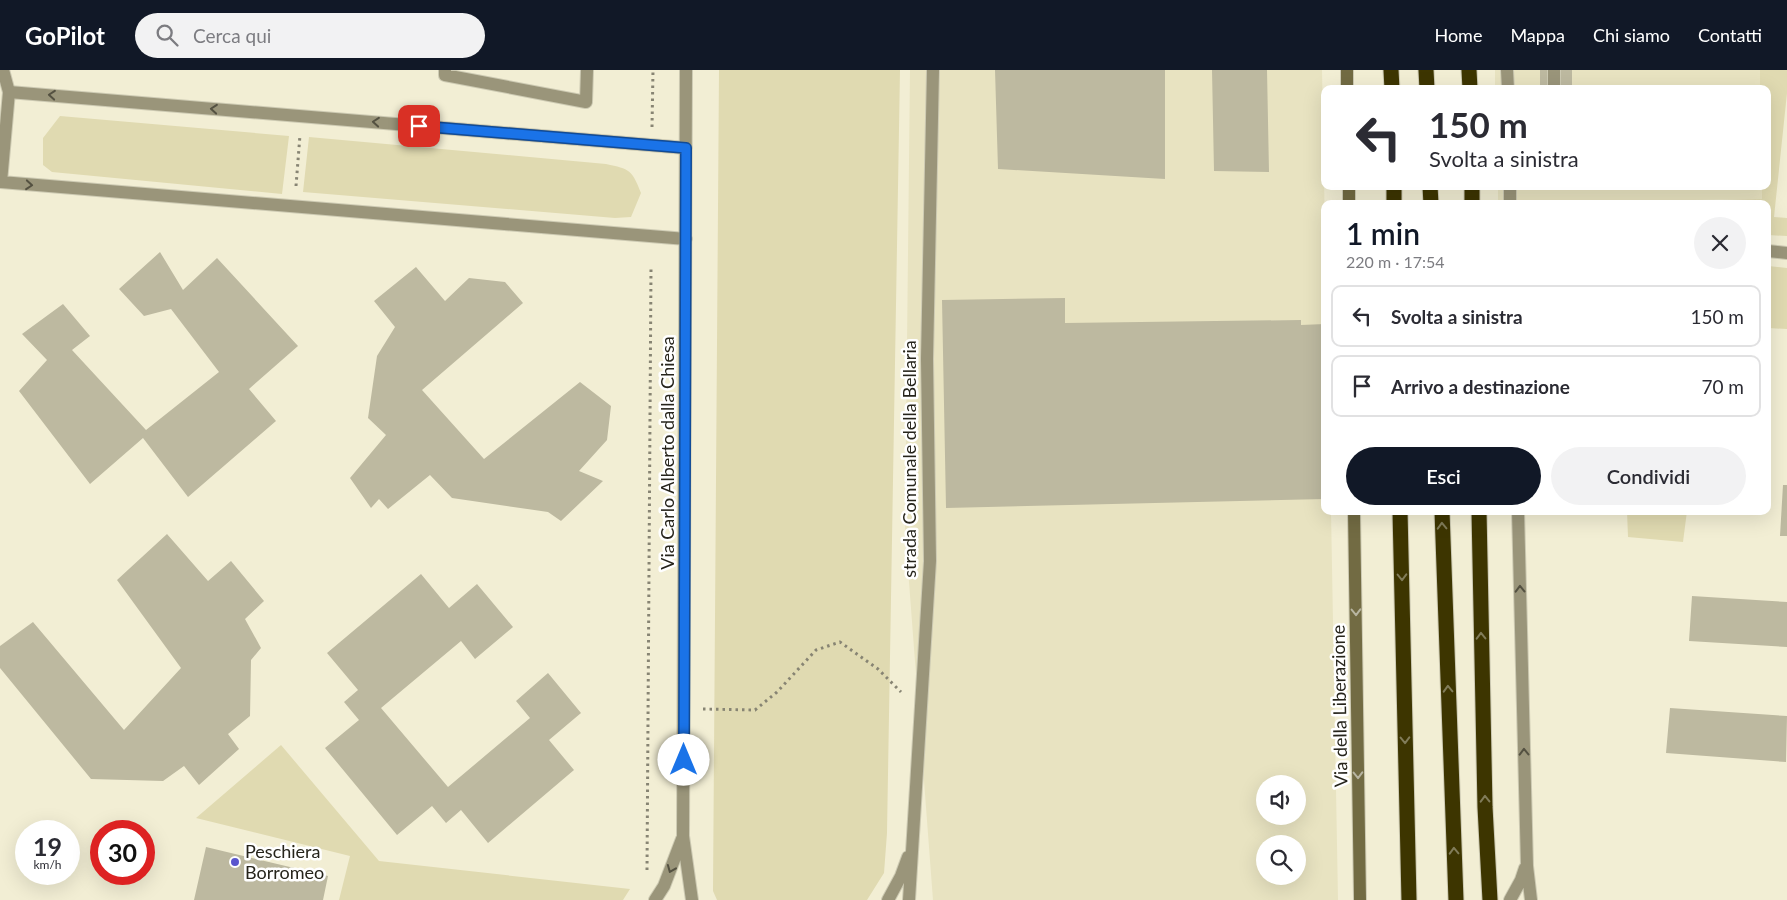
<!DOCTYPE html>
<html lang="it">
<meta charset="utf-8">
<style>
:root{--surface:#fff;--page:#f2f2f3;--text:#2b2b33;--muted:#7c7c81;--line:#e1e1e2;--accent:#111827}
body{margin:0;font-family:Lato,sans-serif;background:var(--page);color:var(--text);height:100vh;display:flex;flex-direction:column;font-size:19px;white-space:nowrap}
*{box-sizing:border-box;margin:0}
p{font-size:16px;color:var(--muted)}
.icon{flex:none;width:28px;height:28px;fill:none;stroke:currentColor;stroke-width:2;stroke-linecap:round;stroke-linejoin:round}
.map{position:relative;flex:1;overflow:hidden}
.side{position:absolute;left:1321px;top:130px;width:450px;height:315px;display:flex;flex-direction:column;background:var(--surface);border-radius:10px;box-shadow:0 5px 20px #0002}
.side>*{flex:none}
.hud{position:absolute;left:1321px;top:15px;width:450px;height:105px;border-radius:10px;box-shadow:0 5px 20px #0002;background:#fff;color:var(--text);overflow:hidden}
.buttons{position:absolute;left:1256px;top:705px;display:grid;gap:10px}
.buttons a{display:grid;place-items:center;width:50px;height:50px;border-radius:50%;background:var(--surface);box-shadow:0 5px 20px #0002;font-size:25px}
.speed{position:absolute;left:15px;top:750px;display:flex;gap:10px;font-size:25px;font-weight:700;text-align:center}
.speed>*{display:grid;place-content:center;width:65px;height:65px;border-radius:50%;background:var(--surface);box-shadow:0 5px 20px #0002;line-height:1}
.speed small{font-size:12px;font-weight:400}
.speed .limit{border:8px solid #d22;background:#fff;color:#111}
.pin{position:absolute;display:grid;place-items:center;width:42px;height:42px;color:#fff;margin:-21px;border-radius:10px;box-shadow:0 2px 8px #0006}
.me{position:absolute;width:55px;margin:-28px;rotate:0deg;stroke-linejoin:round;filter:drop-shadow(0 0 4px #0008)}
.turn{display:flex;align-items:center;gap:18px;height:105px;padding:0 25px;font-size:22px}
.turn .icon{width:65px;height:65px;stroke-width:2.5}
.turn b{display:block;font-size:35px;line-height:42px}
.round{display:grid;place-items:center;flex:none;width:52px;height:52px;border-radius:26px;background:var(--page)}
.head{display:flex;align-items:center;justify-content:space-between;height:85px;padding:0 25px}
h1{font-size:30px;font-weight:600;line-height:38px;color:var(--accent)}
.button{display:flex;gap:10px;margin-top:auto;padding:10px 25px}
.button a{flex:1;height:58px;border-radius:30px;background:var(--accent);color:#fff;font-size:20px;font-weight:600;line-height:58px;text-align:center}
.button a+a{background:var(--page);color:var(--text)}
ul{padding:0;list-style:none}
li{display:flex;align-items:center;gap:15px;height:62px;margin:0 10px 8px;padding:0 15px;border:2px solid var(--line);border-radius:10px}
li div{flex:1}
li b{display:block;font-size:19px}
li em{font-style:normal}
header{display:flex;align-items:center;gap:30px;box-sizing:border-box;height:70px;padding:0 25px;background:var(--accent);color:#fff}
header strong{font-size:24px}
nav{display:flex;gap:28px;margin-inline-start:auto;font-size:18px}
.search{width:350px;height:45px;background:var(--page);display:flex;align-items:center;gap:12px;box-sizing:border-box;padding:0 18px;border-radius:28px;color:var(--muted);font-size:19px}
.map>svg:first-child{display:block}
</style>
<header>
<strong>GoPilot</strong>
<div class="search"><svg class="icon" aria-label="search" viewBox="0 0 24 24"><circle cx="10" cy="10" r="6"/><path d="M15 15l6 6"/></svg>Cerca qui</div>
<nav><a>Home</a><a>Mappa</a><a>Chi siamo</a><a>Contatti</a></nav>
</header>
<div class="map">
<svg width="1787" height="830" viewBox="0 0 1787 830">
<rect width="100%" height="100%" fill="#f2eed4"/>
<path fill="#e8e3c1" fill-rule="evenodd" d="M910,0H1322L1325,162V441H1331L1338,830H933L905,459ZM1265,714H1298V746H1265ZM1265,774H1298V806H1265Z
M1495,0H1760V19H1495Z
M1498,116H1762V129L1498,133Z"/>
<path fill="#e0dab1" d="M719,0H900L887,763L884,803L867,830H717L713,821Z
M1760,0H1787V23L1774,147L1787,148V166L1768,165V134H1556L1762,129V116H1768V19H1760Z
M60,46L289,66L282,124L52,102L43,95V68Z
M309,67L606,94C630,99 632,100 641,123L631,147L615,148L303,122Z
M1768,196L1787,198V259L1768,258Z
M1627,441H1687L1683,472L1628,467Z
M281,675L379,791L630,819L623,830H339L350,786L196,748Z"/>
<path fill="#bdb9a0" d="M995,0H1165V109L998,99Z
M1212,0H1267L1269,102L1214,101Z
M1540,0H1572V19H1540Z
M160,182L183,220L217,188L298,276L249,319L276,351L188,427L143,368L90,414L19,321L47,290L22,264L63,234L90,266L72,280L146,360L219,302L171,239L144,246L119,219Z
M416,197L445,231L469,208L505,212L523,233L422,320L484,389L580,312L611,336L607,370L579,401L603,411L561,451L548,442L452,428L430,405L388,439L379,429L371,438L350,408L386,365L368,348L377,286L395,257L374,231Z
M1065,228V253L1301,250V255L1325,254V429L946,438L942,230Z
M1783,415H1787V466H1780Z
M167,464L208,511L231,491L264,531L245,549L261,578L251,590L250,646L228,664L239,679L199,715L184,696L163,711L91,709L0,598V576L33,552L124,660L181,598L117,510Z
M421,504L449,538L477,514L513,557L475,589L461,571L381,638L448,717L530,648L516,631L548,603L581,643L549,670L574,700L488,773L461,740L446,753L432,736L397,765L325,678L359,650L344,632L358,620L327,583Z
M1692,526L1787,532V577L1689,571Z
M1670,638L1787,646L1786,692L1666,683Z
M206,777L328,806L323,830H194Z"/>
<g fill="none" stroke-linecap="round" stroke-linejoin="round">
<g stroke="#cdcab3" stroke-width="14">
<path id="lane" d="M3,0L9,22
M445,0V5L586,32L587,0
M1554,0V19"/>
</g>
<g stroke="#cdcab3" stroke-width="14">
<path id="street" d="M686,0L683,766L692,830
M1507,0L1508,19
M1510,116V134
M686,169L1,112L9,22L686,78
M1768,181L1787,183
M1518,441L1527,796L1531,830
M655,830L664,816L682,769
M888,830L901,806L908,787
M909,830L930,491L927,289L933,0
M1510,830L1521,810L1525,798"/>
</g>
<g stroke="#cdcab3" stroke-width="14">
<path id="secondary" d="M1347,0V19
M1349,116V134
M1354,441L1360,830"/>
</g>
<g stroke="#cdcab3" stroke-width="17">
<path id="highway" d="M1391,0L1392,19
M1426,0L1427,19
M1469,0L1470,19
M1394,116V134
M1430,116L1431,134
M1472,116V134
M1400,441L1409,830
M1442,441L1456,830
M1479,441L1485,737L1490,830"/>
</g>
<path stroke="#878473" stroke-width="3" stroke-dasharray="2.5 4" stroke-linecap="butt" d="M652,57L653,0
M296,116L300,65
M703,639L755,640L777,622L816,580L840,572L878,599L901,622
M647,800L651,198"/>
<use href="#lane" stroke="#9a957a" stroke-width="12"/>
<use href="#street" stroke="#9a957a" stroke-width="12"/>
<use href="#secondary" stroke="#726b43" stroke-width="12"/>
<use href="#highway" stroke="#3d3500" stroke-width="15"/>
</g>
<defs><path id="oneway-chevron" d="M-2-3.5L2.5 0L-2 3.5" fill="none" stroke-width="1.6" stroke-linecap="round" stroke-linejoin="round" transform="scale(1.25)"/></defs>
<g stroke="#545141">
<use href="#oneway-chevron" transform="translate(52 25) rotate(-175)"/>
<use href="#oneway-chevron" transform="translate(214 39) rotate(-175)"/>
<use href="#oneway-chevron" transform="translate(376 52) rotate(-175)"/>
<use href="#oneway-chevron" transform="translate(29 115) rotate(5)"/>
<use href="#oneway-chevron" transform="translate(1520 519) rotate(-91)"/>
<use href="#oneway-chevron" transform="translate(1524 682) rotate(-91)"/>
<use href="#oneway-chevron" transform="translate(671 799) rotate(112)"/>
</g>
<g stroke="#817c59">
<use href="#oneway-chevron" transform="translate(1442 456) rotate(-92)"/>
<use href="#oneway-chevron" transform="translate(1402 507) rotate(89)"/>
<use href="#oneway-chevron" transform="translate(1481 566) rotate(-91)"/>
<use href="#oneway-chevron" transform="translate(1448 619) rotate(-92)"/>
<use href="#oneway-chevron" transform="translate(1405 670) rotate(89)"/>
<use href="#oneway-chevron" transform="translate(1485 729) rotate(-91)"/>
<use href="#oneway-chevron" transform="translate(1454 781) rotate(-92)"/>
</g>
<g stroke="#b8b5a1">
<use href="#oneway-chevron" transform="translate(1356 542) rotate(89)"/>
<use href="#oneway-chevron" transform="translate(1358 705) rotate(89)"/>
</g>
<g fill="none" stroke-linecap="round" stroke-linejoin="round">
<g stroke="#114b97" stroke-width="12">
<path id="route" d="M419,56L686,78L684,690"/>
</g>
<use href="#route" stroke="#1a73e8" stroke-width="9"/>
</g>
<circle fill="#5a55cd" stroke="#fff" stroke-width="2" cx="235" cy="792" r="5"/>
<g text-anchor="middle" stroke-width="5" stroke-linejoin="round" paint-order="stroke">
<g font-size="18" fill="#26241b" stroke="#fff">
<text transform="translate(668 383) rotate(-90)" y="6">Via Carlo Alberto dalla Chiesa</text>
<text transform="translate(910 389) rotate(-90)" y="6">strada Comunale della Bellaria</text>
<text transform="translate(1340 636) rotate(-91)" y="6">Via della Liberazione</text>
</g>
<g font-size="18" fill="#26241b" stroke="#fff" text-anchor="start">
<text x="245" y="788">Peschiera<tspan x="245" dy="21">Borromeo</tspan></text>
</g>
</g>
</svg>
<div class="buttons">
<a><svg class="icon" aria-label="sound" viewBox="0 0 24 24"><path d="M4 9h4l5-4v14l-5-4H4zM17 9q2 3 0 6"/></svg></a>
<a><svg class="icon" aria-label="search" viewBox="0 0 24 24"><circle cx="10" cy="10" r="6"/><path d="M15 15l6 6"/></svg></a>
</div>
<div class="speed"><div>19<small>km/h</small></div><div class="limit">30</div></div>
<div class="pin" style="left:419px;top:56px;background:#d93025"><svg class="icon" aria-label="arrive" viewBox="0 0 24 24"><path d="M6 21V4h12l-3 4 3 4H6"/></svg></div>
<svg class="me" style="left:684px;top:690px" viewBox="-20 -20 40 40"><circle r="19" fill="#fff"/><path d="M0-13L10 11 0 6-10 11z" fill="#1a73e8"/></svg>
<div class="hud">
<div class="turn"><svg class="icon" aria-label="left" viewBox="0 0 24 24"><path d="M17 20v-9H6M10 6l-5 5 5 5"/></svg><div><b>150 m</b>Svolta a sinistra</div></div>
</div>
<section class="side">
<div class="head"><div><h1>1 min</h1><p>220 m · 17:54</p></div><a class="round"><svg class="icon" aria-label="close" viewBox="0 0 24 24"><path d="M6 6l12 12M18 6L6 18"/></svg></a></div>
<ul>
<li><svg class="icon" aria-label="left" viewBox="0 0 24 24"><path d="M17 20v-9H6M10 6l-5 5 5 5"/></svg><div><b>Svolta a sinistra</b></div><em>150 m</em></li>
<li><svg class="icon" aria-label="arrive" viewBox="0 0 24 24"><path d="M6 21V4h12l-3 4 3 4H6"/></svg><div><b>Arrivo a destinazione</b></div><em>70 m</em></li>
</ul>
<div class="button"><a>Esci</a><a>Condividi</a></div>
</section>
</div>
